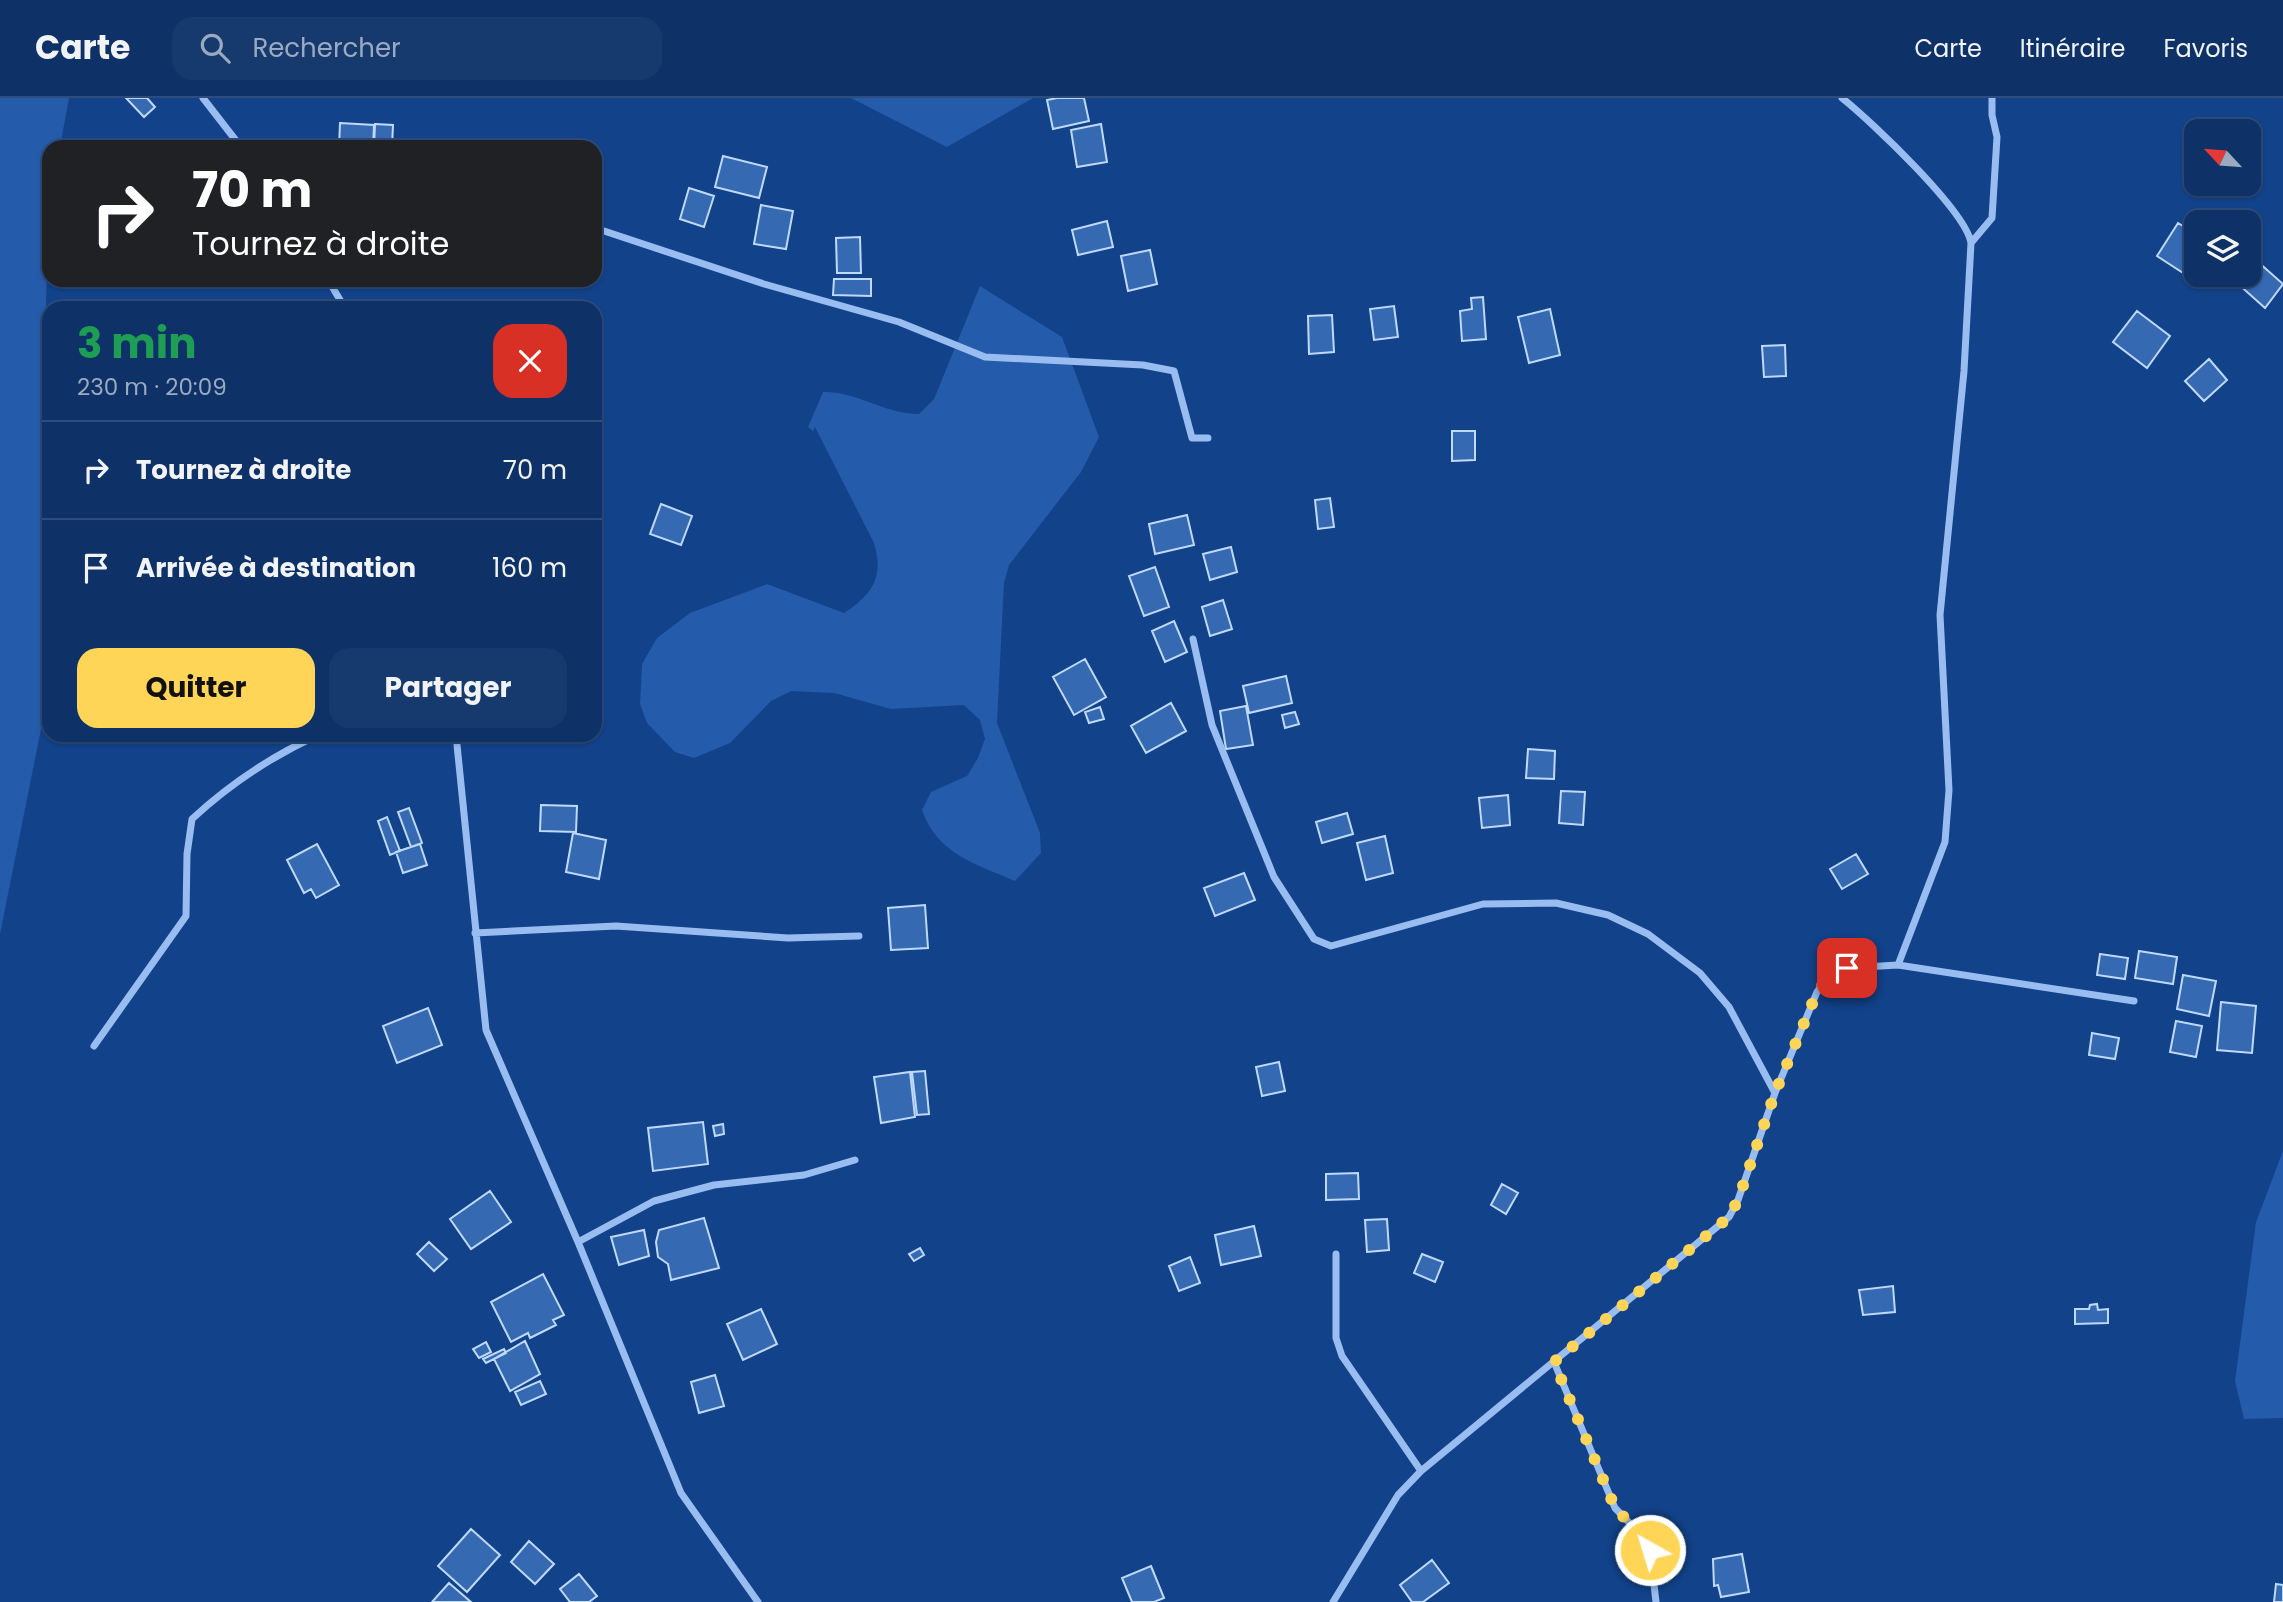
<!DOCTYPE html>
<html lang="fr">
<meta charset="utf-8">
<style>
:root{--surface:#0e3268;--page:#173a6e;--text:#f1f3f6;--muted:#9baac0;--line:#2e4d7c;--accent:#ffd558}
body{margin:0;font-family:Poppins,sans-serif;background:var(--page);color:var(--text);height:100vh;display:flex;flex-direction:column;font-size:26px;white-space:nowrap}
*{box-sizing:border-box;margin:0}
p{font-size:23px;color:var(--muted)}
.icon{flex:none;width:38px;height:38px;fill:none;stroke:currentColor;stroke-width:2;stroke-linecap:round;stroke-linejoin:round}
.map{position:relative;flex:1;overflow:hidden}
.details{position:absolute;left:42px;top:203px;width:560px;height:441px;display:flex;flex-direction:column;background:var(--surface);border-radius:21px;box-shadow:0 2px 5px #0004,0 0 0 2px var(--line)}
.details>*{flex:none}
.top-card{position:absolute;left:42px;top:42px;width:560px;height:147px;border-radius:21px;box-shadow:0 2px 5px #0004,0 0 0 2px var(--line);background:#202124;color:#fff;overflow:hidden}
.needle{width:46px;rotate:296deg}
.tools{position:absolute;left:2184px;top:21px;display:grid;gap:14px}
.tools a{display:grid;place-items:center;width:77px;height:77px;border-radius:14px;background:var(--surface);box-shadow:0 2px 5px #0004,0 0 0 2px var(--line);font-size:35px}
.pin{position:absolute;display:grid;place-items:center;width:60px;height:60px;color:#fff;margin:-30px;border-radius:14px;box-shadow:0 4px 10px #0006}
.me{position:absolute;width:77px;margin:-38px;rotate:321deg;stroke-linejoin:round;filter:drop-shadow(0 0 5px #0008)}
.turn{display:flex;align-items:center;gap:24px;height:147px;padding:0 35px;font-size:32px}
.turn .icon{width:91px;height:91px;stroke-width:2.5}
.turn b{display:block;font-size:49px;line-height:60px}
.round{display:grid;place-items:center;flex:none;width:74px;height:74px;border-radius:21px;background:var(--page)}
.headline{display:flex;align-items:center;justify-content:space-between;height:119px;padding:0 35px}
h1{font-size:42px;font-weight:700;line-height:52px;color:#1e9e55}
.action{display:flex;gap:14px;margin-top:auto;padding:14px 35px}
.action a{flex:1;height:80px;border-radius:21px;background:var(--accent);color:#111;font-size:28px;font-weight:700;line-height:80px;text-align:center}
.action a+a{background:var(--page);color:var(--text)}
ul{padding:0;list-style:none}
li{display:flex;align-items:center;gap:21px;height:98px;padding:0 35px;border-top:2px solid var(--line)}
li div{flex:1}
li b{display:block;font-size:26px}
li em{font-style:normal}
header{display:flex;align-items:center;gap:42px;box-sizing:border-box;height:98px;padding:0 35px;background:var(--surface);border-bottom:2px solid var(--line)}
header strong{font-size:33px}
nav{display:flex;gap:38px;margin-inline-start:auto;font-size:24px}
.search{width:490px;height:63px;background:var(--page);display:flex;align-items:center;gap:18px;box-sizing:border-box;padding:0 24px;border-radius:21px;color:var(--muted);font-size:26px}
.map>svg:first-child{display:block}
</style>
<header>
<strong>Carte</strong>
<div class="search"><svg class="icon" aria-label="search" viewBox="0 0 24 24"><circle cx="10" cy="10" r="6"/><path d="M15 15l6 6"/></svg>Rechercher</div>
<nav><a>Carte</a><a>Itinéraire</a><a>Favoris</a></nav>
</header>
<div class="map">
<svg width="2283" height="1504" viewBox="0 0 2283 1504">
<rect width="100%" height="100%" fill="#12428a"/>
<path fill="#245baa" d="M0,0H69L60,49H49L44,321L49,351V591L0,836Z
M851,0H1033L947,49Z
M980,188L1062,239L1099,339L1081,374L1009,467L1004,485L997,625L1040,735L1041,755L1015,783C976,766 937,756 922,712L931,694L967,678L978,660L985,641L980,622L964,607L891,611L834,595L791,593L771,603L730,645L694,660L675,654L647,625L640,606L642,566L657,540L690,515L767,486L844,515C873,496 884,479 874,445L815,329L813,333L808,329L823,294C857,293 884,316 919,316L934,301Z
M2283,1053V1320L2244,1321L2235,1283L2256,1124Z"/>
<path fill="#3569b2" stroke="#bfd9fc" stroke-width="2" d="M126,0H147L155,9L144,19Z
M1057,0H1084L1089,23L1053,31L1047,2Z
M340,25L374,27L373,49H339Z
M375,26L393,27L392,49H374Z
M1101,26L1107,64L1077,69L1071,32Z
M723,58L767,69L759,100L715,89Z
M689,90L714,98L704,129L680,121Z
M761,107L793,113L786,151L754,146Z
M1107,123L1113,149L1078,157L1072,132Z
M2178,125L2196,136V177H2201L2197,184L2157,158Z
M860,139L861,175H837L836,140Z
M1150,152L1157,186L1128,193L1121,158Z
M2257,163L2283,186L2265,210L2237,185L2244,177H2249Z
M834,181H871V198L833,197Z
M1483,199L1486,241L1462,243L1460,213L1472,211L1471,200Z
M1394,208L1398,239L1374,242L1370,211Z
M1550,211L1560,257L1529,265L1518,219Z
M2137,213L2170,238L2147,270L2113,244Z
M1332,217L1334,254L1309,256L1308,218Z
M1785,247L1786,278L1764,279L1762,248Z
M2209,261L2227,282L2204,303L2185,283Z
M1452,333H1475V362L1452,363Z
M1330,400L1334,429L1318,431L1315,402Z
M661,406L692,418L681,447L650,436Z
M1187,417L1194,447L1155,456L1149,426Z
M1231,449L1237,474L1210,482L1203,456Z
M1155,469L1169,509L1144,518L1129,478Z
M1223,502L1232,531L1210,538L1202,509Z
M1174,523L1187,554L1165,564L1152,533Z
M1085,561L1106,599L1074,617L1053,579Z
M1286,578L1292,605L1249,615L1243,588Z
M1171,605L1186,633L1146,655L1131,628Z
M1246,608L1253,647L1226,651L1220,613Z
M1100,609L1104,621L1089,625L1085,614Z
M1295,614L1299,626L1285,630L1282,617Z
M1528,651L1555,653L1554,681L1526,680Z
M1561,693L1585,694L1583,727L1559,725Z
M1508,697L1510,727L1482,730L1479,700Z
M541,707L577,708L576,734L540,733Z
M409,710L422,745L411,749L398,714Z
M1347,715L1353,736L1322,745L1316,724Z
M387,719L400,753L390,757L378,723Z
M573,735L606,742L599,781L566,774Z
M1385,738L1393,775L1366,782L1357,745Z
M317,746L339,787L316,800L311,791L304,795L287,762Z
M420,746L427,767L403,775L396,754Z
M1856,756L1868,776L1842,791L1830,771Z
M1244,775L1255,802L1215,818L1204,790Z
M925,807L928,850L891,852L888,810Z
M2139,853L2177,859L2173,886L2135,880Z
M2100,856L2128,860L2125,881L2097,877Z
M2183,877L2216,883L2209,918L2177,911Z
M2221,904L2256,908L2252,955L2217,952Z
M428,910L442,947L397,965L383,928Z
M2176,923L2202,928L2196,959L2170,954Z
M2092,935L2119,940L2115,961L2089,957Z
M1279,964L1285,993L1262,998L1256,969Z
M925,973L929,1016L917,1017L912,974Z
M910,974L915,1019L881,1025L874,979Z
M703,1024L708,1066L653,1073L648,1030Z
M723,1026L724,1036L715,1038L713,1028Z
M1358,1075L1359,1101L1326,1102V1076Z
M1502,1086L1518,1095L1506,1116L1491,1107Z
M490,1093L511,1124L471,1151L450,1121Z
M704,1120L719,1170L671,1182L668,1166L658,1159L656,1144L659,1132Z
M1387,1121L1389,1152L1367,1154L1365,1122Z
M1254,1128L1261,1158L1221,1167L1215,1137Z
M644,1132L649,1158L619,1167L611,1139Z
M429,1144L447,1161L434,1173L417,1156Z
M920,1150L924,1157L914,1163L909,1156Z
M1422,1156L1443,1164L1435,1184L1414,1175Z
M1190,1159L1200,1185L1179,1193L1169,1168Z
M543,1176L564,1217L553,1222L556,1227L530,1240L528,1235L511,1244L491,1204Z
M1893,1188L1895,1214L1863,1217L1859,1192Z
M2097,1206L2098,1212L2108,1211V1225L2075,1226V1211H2089L2090,1207Z
M761,1211L777,1246L743,1262L727,1226Z
M525,1243L540,1276L510,1293L494,1261Z
M486,1244L491,1254L479,1260L473,1251Z
M504,1251L506,1255L486,1265L483,1261Z
M715,1277L724,1308L699,1315L691,1284Z
M540,1283L546,1296L521,1307L515,1294Z
M471,1431L500,1457L467,1494L438,1468Z
M529,1443L554,1466L535,1486L511,1464Z
M1742,1456L1749,1494L1721,1499L1718,1487L1714,1488L1713,1461Z
M1432,1462L1449,1485L1423,1504H1412L1400,1487Z
M1151,1468L1164,1500L1154,1504H1132L1122,1480Z
M579,1476L597,1498L589,1504H570L560,1491Z
M449,1485L471,1504H432Z
M2276,1486L2283,1487V1504H2274Z"/>
<g fill="none" stroke-linecap="round" stroke-linejoin="round">
<path stroke="#99bdf1" stroke-width="7" d="M203,0L241,49
M1842,0C1871,23 1966,113 1971,145L1964,273L1940,517L1949,692L1945,744L1898,867
M595,130L764,186L899,224L985,259L1143,267L1174,273L1192,340H1208
M1971,145L1992,120L1997,39L1992,17V0
M328,182L345,210
M1193,541L1212,627L1274,779L1314,841L1331,848L1483,806L1556,805L1608,817L1648,836L1700,875L1729,909L1775,995
M456,637L486,932L578,1144L681,1395L758,1504
M475,835L616,828L788,840L859,838
M94,948L186,818L187,756L192,721C231,685 270,659 318,637
M578,1144L654,1103L714,1087L804,1077L855,1062
M1336,1156V1240L1342,1258L1421,1373
M1554,1264L1615,1410L1644,1440L1650,1452L1656,1504
M1333,1504L1398,1397L1421,1373L1729,1119L1738,1102L1775,995L1817,894L1831,876L1847,870L1898,867L2134,903"/>
</g>
<g fill="none" stroke-linecap="round" stroke-linejoin="round">
<path stroke="#ffd558" stroke-width="12" stroke-dasharray="0 21.6" d="M1650,1452L1644,1440L1615,1410L1554,1264L1729,1119L1738,1102L1775,995L1817,894L1831,876L1847,870"/>
</g>
</svg>
<div class="tools">
<a><svg class="needle" viewBox="-14 -14 28 28"><path d="M0-13l5 13h-10z" fill="#e53935"/><path d="M0 13l5-13h-10z" fill="#9baac0"/></svg></a>
<a><svg class="icon" aria-label="layers" viewBox="0 0 24 24"><path d="M12 4l9 5-9 5-9-5zM3 14l9 5 9-5"/></svg></a>
</div>
<div class="pin" style="left:1847px;top:870px;background:#d93025"><svg class="icon" aria-label="arrive" viewBox="0 0 24 24"><path d="M6 21V4h12l-3 4 3 4H6"/></svg></div>
<svg class="me" style="left:1650px;top:1452px" viewBox="-20 -20 40 40"><circle r="17" fill="#ffd558" stroke="#fff" stroke-width="3"/><path d="M0-11L8 9 0 5-8 9z" fill="#fff"/></svg>
<div class="top-card">
<div class="turn"><svg class="icon" aria-label="right" viewBox="0 0 24 24"><path d="M7 20v-9h11M14 6l5 5-5 5"/></svg><div><b>70 m</b>Tournez à droite</div></div>
</div>
<section class="details">
<div class="headline"><div><h1>3 min</h1><p>230 m · 20:09</p></div><a class="round" style="background:#d93025;color:#fff"><svg class="icon" aria-label="close" viewBox="0 0 24 24"><path d="M6 6l12 12M18 6L6 18"/></svg></a></div>
<ul>
<li><svg class="icon" aria-label="right" viewBox="0 0 24 24"><path d="M7 20v-9h11M14 6l5 5-5 5"/></svg><div><b>Tournez à droite</b></div><em>70 m</em></li>
<li><svg class="icon" aria-label="arrive" viewBox="0 0 24 24"><path d="M6 21V4h12l-3 4 3 4H6"/></svg><div><b>Arrivée à destination</b></div><em>160 m</em></li>
</ul>
<div class="action"><a>Quitter</a><a>Partager</a></div>
</section>
</div>
